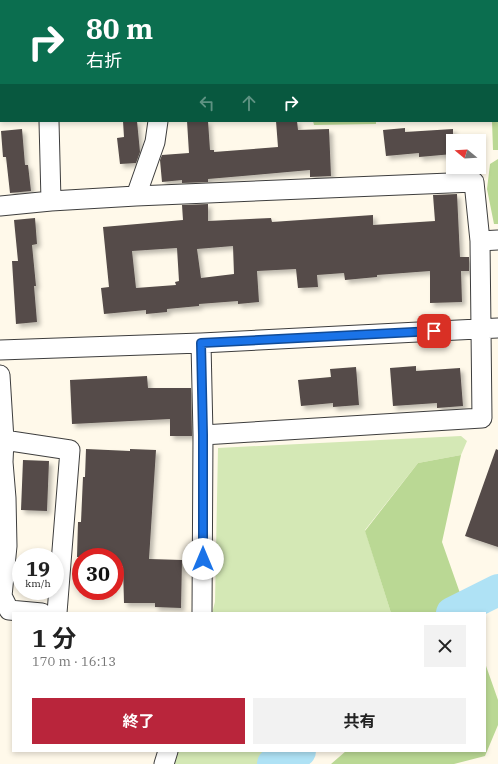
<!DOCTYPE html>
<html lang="ja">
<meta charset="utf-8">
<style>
:root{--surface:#fff;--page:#f2f2f2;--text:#222;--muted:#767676;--accent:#b9253b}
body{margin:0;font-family:"IBM Plex Serif","Noto Sans JP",serif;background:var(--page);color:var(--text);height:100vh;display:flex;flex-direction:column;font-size:15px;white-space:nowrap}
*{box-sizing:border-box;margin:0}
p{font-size:13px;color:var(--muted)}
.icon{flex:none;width:22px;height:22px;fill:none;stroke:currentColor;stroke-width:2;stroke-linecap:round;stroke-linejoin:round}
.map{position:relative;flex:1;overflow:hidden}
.details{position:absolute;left:12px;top:612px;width:474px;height:140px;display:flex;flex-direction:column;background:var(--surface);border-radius:0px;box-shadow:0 2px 6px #0003}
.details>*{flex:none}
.hud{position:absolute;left:0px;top:0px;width:498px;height:122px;box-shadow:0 2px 6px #0003;background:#0b6e4f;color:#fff;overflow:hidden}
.needle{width:26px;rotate:288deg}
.controls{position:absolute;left:446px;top:134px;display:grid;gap:8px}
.controls a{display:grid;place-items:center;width:40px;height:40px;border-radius:0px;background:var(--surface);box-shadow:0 2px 6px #0003;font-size:20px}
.speed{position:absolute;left:12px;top:548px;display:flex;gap:8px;font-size:20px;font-weight:700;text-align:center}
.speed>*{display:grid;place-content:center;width:52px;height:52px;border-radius:50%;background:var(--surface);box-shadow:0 2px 6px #0003;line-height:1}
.speed small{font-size:10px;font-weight:400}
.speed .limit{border:6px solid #d22;background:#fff;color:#111}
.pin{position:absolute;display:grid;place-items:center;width:34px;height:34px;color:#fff;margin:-17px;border-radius:8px;box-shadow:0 2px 6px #0006}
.me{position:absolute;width:44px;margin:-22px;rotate:0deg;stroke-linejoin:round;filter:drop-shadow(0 0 3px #0008)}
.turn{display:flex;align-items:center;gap:14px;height:84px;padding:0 20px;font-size:18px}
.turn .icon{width:52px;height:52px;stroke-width:2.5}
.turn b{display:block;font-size:28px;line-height:34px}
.lanes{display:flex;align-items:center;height:38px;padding:0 20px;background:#0003;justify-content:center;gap:20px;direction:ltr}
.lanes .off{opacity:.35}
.round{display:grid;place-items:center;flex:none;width:42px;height:42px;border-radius:0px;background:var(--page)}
.headline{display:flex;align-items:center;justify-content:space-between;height:68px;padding:0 20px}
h1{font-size:24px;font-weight:700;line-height:30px}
.action{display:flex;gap:8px;margin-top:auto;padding:8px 20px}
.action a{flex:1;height:46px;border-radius:0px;background:var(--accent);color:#fff;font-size:16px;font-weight:700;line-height:46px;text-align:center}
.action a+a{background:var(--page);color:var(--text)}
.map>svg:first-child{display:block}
</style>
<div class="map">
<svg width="498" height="764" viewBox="0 0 498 764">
<defs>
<filter id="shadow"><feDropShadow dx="3.5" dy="3.5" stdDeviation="2" flood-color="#0004"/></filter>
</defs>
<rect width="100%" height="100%" fill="#fff9ea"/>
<path fill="#d4e8b5" d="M461,436L467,441L461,455L418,463L365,530L391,613H212L215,602L218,448Z
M176,751H316L294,764H172Z"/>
<path fill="#bad894" d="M0,0H213V1H1V27Z
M497,93H498V150H493L492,121H497Z
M313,121H376V124L314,125Z
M498,159V224H494L487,189L490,164Z
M461,455L442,542L467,613H391L365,531L418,463Z
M485,663L498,700V725L485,756L454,764H331L346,751H485Z"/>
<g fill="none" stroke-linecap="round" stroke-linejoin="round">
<path stroke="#afe2f5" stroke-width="32" d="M452,613L498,590
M273,764L290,753L300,751"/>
</g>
<path fill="#544b48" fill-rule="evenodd" filter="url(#shadow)" d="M123,121H137L140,152L136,163L120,164L117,138L124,137Z
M187,121H208L210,150H214V152L278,147L276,121H297L298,130L329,129L331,176L310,177V170L208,179V182L182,183V180L162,182L160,160L162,155L189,153Z
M405,128V132L453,129V154L419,157V153L386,156L383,130Z
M22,129L25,165H28L31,191L10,193L6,157H3L1,131Z
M457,194L460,257H469V271H461L462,302L430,303V271L377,275V277L345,280L344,273L317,275L318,287L298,288L296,269L257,271L259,302L238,304V301L199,304V306L167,309V312L146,314V310L104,314L101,288L109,287L103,227L183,220L182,205L208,204V221L271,218L272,222L373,215V225L435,221L433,195ZM233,246L234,274L201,278L197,249ZM177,248L179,281L175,282L176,285L136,288L132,251Z
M35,218L37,244L32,245L36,286H34L37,322L16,324L12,261H18L14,220Z
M416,366V371L460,368L463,406L437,408V403L393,406L390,368Z
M356,367L359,405L333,407V403L301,406L298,380L331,377L330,369Z
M147,376L148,388H191L192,436H170V419L72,424L70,380Z
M86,449L130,451V449L156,450L149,559L182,560L181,608L155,607V603H124L123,566H115V557H77L78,522H81L83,477H85Z
M496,449L498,450V547L465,536Z
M23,460L49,461L47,511L21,510Z"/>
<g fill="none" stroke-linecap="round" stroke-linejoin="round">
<g stroke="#3e3e3e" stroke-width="21">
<path id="minor" d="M307,0V1
M497,75H498
M0,77H1
M158,121L155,142L136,196L474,182L480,241L482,418L203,435
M51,201L136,196
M0,206L51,201L49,121
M480,241L498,240
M201,343L203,435L202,613
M0,350L201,343L498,328
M0,375L4,440L70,450L57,613
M4,440L3,462L6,498L7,546L2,596L9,610L42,613
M164,764L168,751"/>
</g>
<use href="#minor" stroke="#fff" stroke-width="19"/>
</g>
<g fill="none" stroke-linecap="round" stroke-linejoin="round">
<g stroke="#114b97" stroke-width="10">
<path id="route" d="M203,559V435L201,343L434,331"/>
</g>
<use href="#route" stroke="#1a73e8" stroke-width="7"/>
</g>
</svg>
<div class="controls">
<a><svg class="needle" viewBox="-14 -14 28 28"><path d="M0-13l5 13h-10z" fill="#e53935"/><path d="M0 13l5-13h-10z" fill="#767676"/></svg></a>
</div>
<div class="speed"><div>19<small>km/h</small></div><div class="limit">30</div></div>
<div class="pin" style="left:434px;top:331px;background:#d93025"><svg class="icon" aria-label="arrive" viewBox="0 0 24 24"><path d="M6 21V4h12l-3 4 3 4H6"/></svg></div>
<svg class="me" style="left:203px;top:559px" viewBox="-20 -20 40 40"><circle r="19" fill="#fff"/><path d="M0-13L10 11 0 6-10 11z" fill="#1a73e8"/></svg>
<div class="hud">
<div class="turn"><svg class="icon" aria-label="right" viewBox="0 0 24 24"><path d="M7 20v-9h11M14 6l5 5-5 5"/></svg><div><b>80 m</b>右折</div></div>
<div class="lanes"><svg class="icon off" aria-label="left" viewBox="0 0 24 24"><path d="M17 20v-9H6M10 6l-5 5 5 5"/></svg><svg class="icon off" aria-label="ahead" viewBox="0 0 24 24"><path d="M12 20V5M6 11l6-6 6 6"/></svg><svg class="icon" aria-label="right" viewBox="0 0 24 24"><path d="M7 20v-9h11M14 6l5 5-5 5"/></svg></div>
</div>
<section class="details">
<div class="headline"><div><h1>1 分</h1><p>170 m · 16:13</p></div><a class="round"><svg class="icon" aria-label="close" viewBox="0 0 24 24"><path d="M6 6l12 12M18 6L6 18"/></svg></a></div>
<div class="action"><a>終了</a><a>共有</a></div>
</section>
</div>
